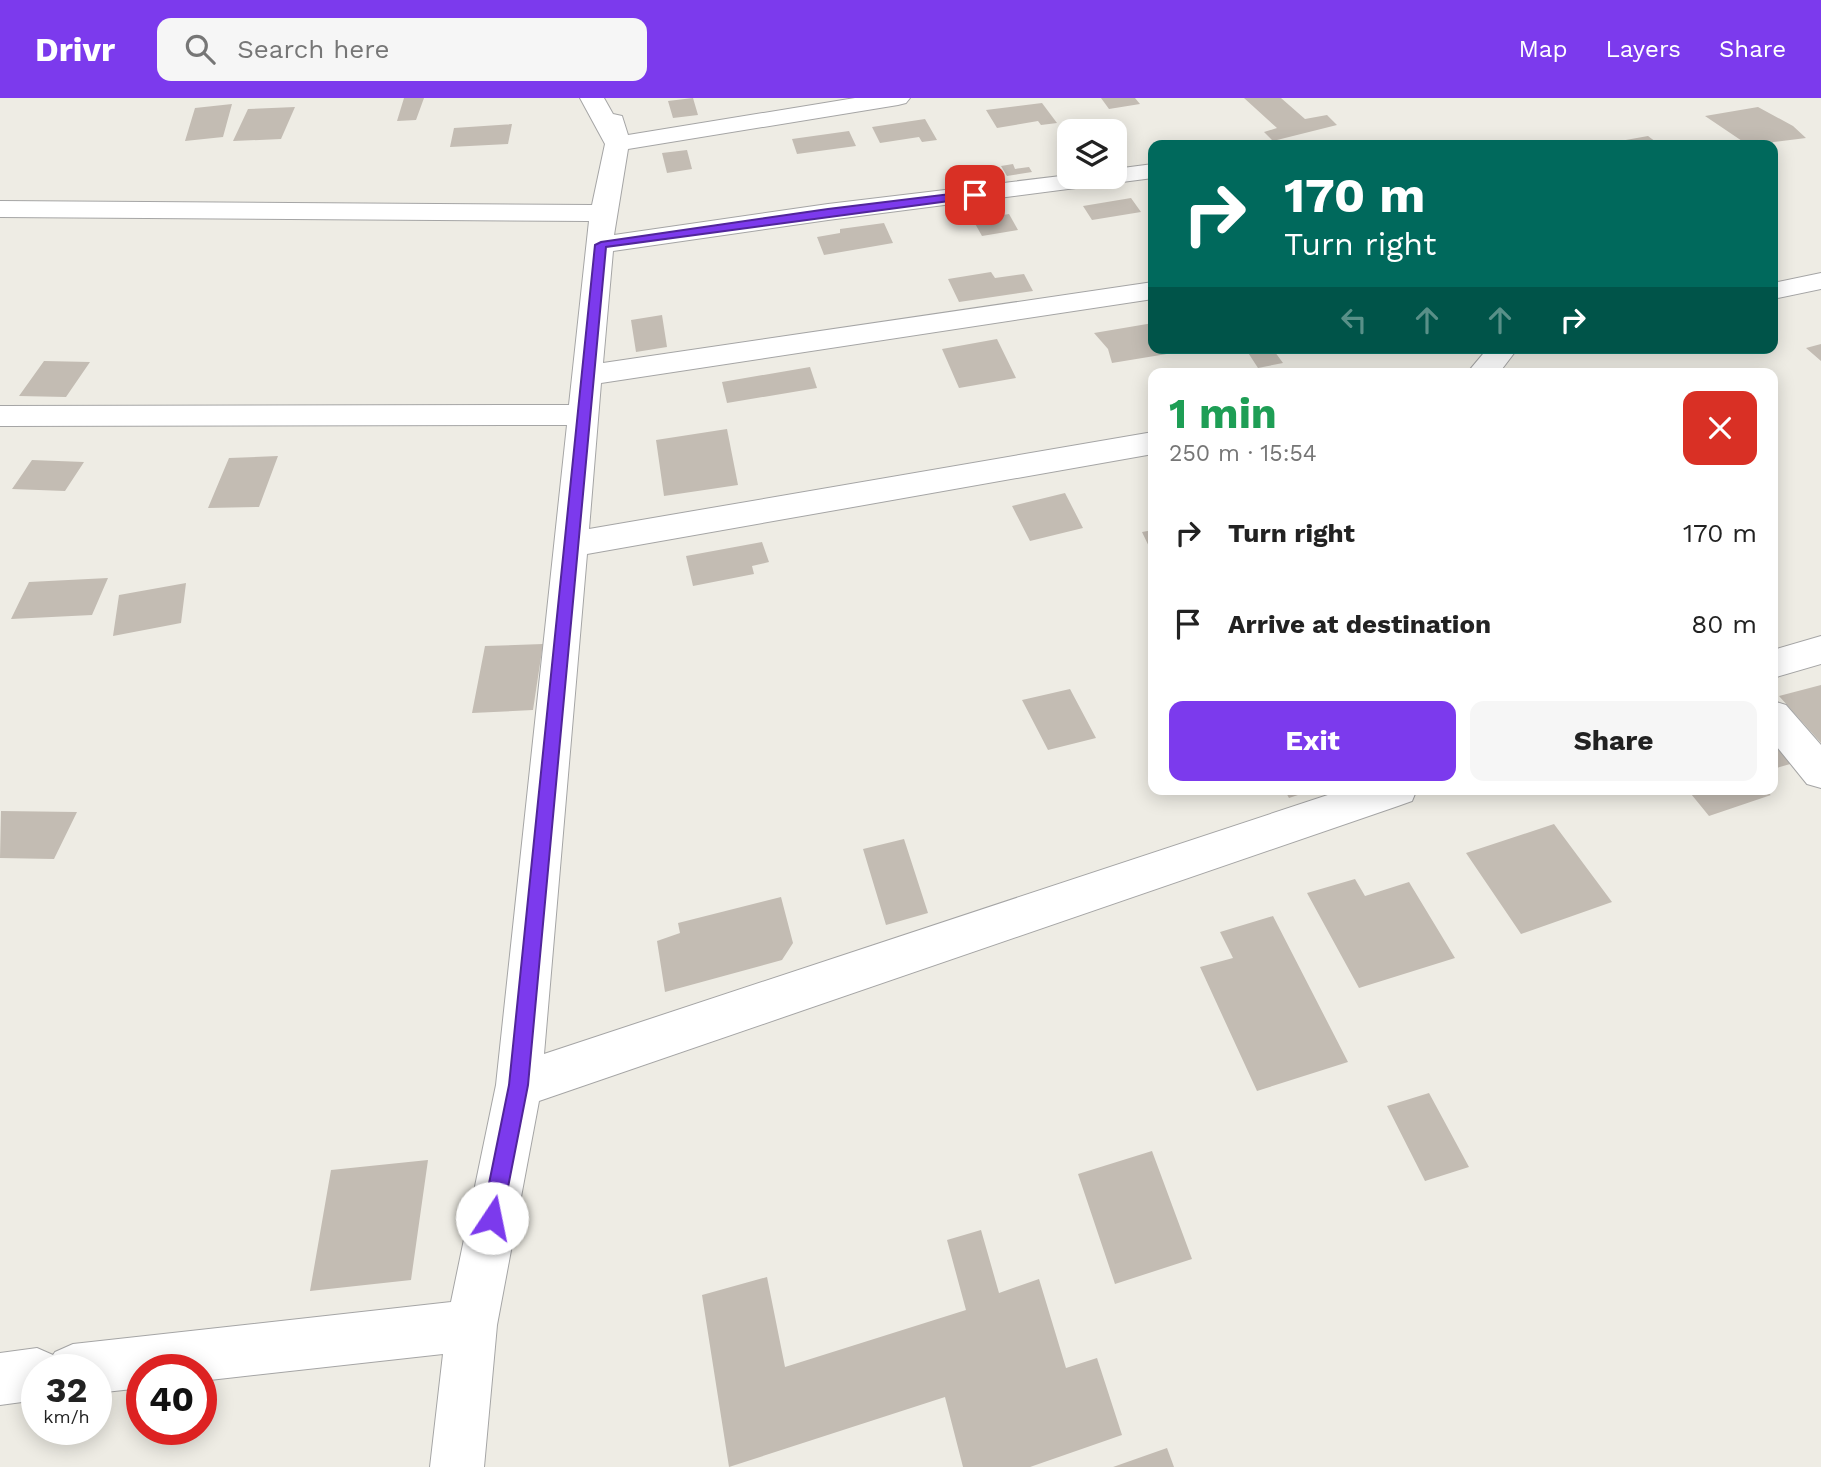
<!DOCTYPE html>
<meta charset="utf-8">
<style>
:root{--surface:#fff;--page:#f6f6f6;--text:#222;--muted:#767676;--accent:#7c3aed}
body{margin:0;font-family:"Work Sans",sans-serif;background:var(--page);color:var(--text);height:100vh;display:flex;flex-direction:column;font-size:26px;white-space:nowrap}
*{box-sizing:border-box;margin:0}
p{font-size:23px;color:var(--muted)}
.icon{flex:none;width:38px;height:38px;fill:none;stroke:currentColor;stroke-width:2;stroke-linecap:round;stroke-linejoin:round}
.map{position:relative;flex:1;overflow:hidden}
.sheet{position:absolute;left:1148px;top:270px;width:630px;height:427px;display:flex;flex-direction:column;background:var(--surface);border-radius:14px;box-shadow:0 4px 18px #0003}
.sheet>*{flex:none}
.guide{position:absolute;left:1148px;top:42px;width:630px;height:214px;border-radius:14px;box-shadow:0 4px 18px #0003;background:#00695c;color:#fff;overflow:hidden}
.controls{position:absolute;left:1057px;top:21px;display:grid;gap:14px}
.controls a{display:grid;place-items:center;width:70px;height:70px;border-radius:14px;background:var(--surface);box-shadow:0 4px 18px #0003;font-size:35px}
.speed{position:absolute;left:21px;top:1256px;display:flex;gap:14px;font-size:35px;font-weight:700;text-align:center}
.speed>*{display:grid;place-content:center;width:91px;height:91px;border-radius:50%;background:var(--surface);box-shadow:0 4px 18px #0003;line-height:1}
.speed small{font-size:18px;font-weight:400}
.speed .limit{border:10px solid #d22;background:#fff;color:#111}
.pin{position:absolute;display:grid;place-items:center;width:60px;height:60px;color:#fff;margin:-30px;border-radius:14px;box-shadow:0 4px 10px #0006}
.me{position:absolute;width:77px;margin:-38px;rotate:11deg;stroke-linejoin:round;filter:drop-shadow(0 0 5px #0008)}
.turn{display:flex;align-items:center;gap:24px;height:147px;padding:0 21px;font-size:32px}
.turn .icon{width:91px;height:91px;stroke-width:2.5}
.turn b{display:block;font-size:49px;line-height:60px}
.lanes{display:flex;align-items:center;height:66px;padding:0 21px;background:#0003;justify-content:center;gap:35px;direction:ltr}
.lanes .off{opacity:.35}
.round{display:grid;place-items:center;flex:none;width:74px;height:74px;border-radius:14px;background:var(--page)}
.head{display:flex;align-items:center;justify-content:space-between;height:119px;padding:0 21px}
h1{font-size:42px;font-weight:700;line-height:52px;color:#1e9e55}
.primary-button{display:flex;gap:14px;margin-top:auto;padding:14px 21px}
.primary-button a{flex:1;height:80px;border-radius:14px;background:var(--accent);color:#fff;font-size:28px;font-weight:700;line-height:80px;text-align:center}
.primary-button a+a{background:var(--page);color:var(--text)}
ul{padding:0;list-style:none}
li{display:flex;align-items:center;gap:21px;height:91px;padding:0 21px}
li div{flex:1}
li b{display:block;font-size:26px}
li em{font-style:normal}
header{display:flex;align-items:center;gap:42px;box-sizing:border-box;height:98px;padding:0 35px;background:var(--accent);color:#fff}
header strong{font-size:33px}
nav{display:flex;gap:38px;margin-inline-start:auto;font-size:24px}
.search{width:490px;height:63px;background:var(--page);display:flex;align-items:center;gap:18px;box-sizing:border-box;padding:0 24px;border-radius:14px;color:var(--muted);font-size:26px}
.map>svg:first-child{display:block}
</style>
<header>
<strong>Drivr</strong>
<div class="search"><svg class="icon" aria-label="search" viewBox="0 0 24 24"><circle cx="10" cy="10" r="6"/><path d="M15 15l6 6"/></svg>Search here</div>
<nav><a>Map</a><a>Layers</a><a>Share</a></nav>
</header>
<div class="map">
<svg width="1821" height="1369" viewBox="0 0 1821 1369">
<rect width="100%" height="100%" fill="#eeece4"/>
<path fill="#c3bcb3" d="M404,0H424L416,22L397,23Z
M693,0L698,17L673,20L668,3Z
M1101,0H1135L1140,6L1109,11Z
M1244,0H1281L1305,21L1327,17L1337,27L1273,43L1264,34L1277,30Z
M1042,5L1057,25L1041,27L1038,23L997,30L986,12Z
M232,6L223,39L185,43L195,10Z
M295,9L281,41L233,43L248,11Z
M1758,9L1793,28L1806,40L1748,47L1705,18Z
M925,21L937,42L922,44L919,39L880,45L872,29Z
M512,26L508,46L450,49L454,30Z
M849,33L856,48L797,56L792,41Z
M1648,38L1660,47H1613L1609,45Z
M687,52L692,71L667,75L662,55Z
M1013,66L1015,71L1029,69L1032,74L1007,78L1001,68Z
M1131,100L1141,114L1092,122L1083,108Z
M1009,116L1018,132L982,138L973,122Z
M884,125L893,145L824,157L817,139L840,135V131Z
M991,174L995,180L1024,176L1033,193L959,204L948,181Z
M662,217L667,249L636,254L631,222Z
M1153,225V250H1178L1179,254L1112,265L1108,251L1094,235Z
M997,241L1016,280L959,290L942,251Z
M1821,246V263L1806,250Z
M1245,250H1272L1283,265L1258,270Z
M44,263L90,264L66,299L19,298Z
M810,269L817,290L727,305L722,284Z
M727,331L738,387L664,398L656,342Z
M278,358L259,409L208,410L229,360Z
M32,362L84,364L65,393L12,391Z
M1065,395L1083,430L1030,443L1012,408Z
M1153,432V457L1142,434Z
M762,444L769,464L752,468L754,476L693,488L686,458Z
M108,480L92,517L11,521L29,484Z
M186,485L181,525L113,538L119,497Z
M543,546L533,612L472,615L485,548Z
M1821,587V645L1779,598Z
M1070,591L1096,640L1048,652L1022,602Z
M1775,629L1804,662L1773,671V630Z
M1284,691H1313V692L1289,700Z
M1687,691H1762L1771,697L1709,718Z
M1,713L77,714L54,761L0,760Z
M1554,726L1612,804L1521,836L1466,755Z
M904,741L928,815L886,827L863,751Z
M1355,781L1365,798L1409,784L1455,860L1359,890L1307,795Z
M781,799L793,845L782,862L665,894L657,843L680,835L678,825Z
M1273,818L1348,964L1257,993L1200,869L1233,860L1220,834Z
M1429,995L1469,1069L1425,1083L1387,1008Z
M1152,1053L1192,1161L1115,1186L1078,1076Z
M428,1062L411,1182L310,1193L331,1072Z
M981,1132L999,1195L1039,1181L1066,1270L1097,1260L1122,1337L1030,1369H963L945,1299L729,1369L702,1197L767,1179L785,1269L966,1212L947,1142Z
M1167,1350L1174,1369H1113Z"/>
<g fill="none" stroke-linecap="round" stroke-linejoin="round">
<g stroke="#a5a5a5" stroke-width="2">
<path id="minor" d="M580,0H604L613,16L622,18L628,37L855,0H910L906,5L898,7L628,51L614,137L828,106L1069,77V79H1115V71L1153,66V80L828,122L613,153L603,265L1153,184V201L601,285L589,431L1153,334V356L587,456L544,956L1346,691H1417L1412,703L1398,708L539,1003L497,1227L484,1369H430L443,1256L201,1283V1272H142V1290L96,1295V1272H37V1302L0,1307V1255L37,1250L53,1257L55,1254L73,1246L451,1204L496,987L567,327L0,328V308L569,307L589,123L0,119V103L592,107L605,46Z
M1821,175V191L1773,201V185Z
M1488,250H1518L1499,275H1467Z
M1821,538V566L1773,580V552Z
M1773,603L1786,607L1821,647V690L1807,686L1773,644Z"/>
</g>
<use href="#minor" fill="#fff" fill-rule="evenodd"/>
</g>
<path fill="#7c3aed" stroke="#51269a" stroke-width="2" d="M975,93L981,97L979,99L606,149L528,987L502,1120L499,1127L492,1130L485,1127L482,1120L509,987L595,147L601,144L828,111Z"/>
</svg>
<div class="controls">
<a><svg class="icon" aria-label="layers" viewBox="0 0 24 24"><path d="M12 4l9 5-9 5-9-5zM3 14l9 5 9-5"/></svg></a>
</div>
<div class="speed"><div>32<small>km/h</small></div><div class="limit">40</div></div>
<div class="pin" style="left:975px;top:97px;background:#d93025"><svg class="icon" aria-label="arrive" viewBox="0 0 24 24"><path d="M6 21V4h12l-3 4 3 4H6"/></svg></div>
<svg class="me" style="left:492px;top:1120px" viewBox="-20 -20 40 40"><circle r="19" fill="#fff"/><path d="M0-13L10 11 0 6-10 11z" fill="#7c3aed"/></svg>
<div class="guide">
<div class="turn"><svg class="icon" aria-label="right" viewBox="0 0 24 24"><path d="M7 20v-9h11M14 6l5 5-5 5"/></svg><div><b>170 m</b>Turn right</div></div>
<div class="lanes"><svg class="icon off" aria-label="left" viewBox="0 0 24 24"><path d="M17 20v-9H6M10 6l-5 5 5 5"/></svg><svg class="icon off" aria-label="ahead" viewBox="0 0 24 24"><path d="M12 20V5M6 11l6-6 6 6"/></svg><svg class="icon off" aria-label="ahead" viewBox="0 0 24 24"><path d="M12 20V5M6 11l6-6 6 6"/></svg><svg class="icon" aria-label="right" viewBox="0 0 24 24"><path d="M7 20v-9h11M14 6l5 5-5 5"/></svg></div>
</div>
<section class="sheet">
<div class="head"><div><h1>1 min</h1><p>250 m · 15:54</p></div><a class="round" style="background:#d93025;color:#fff"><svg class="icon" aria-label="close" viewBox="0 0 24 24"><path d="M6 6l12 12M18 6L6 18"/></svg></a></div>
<ul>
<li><svg class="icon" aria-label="right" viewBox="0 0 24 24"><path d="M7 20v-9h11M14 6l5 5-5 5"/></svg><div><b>Turn right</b></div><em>170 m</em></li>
<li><svg class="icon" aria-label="arrive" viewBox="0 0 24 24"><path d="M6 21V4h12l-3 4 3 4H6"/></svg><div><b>Arrive at destination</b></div><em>80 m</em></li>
</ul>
<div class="primary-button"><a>Exit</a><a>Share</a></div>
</section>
</div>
